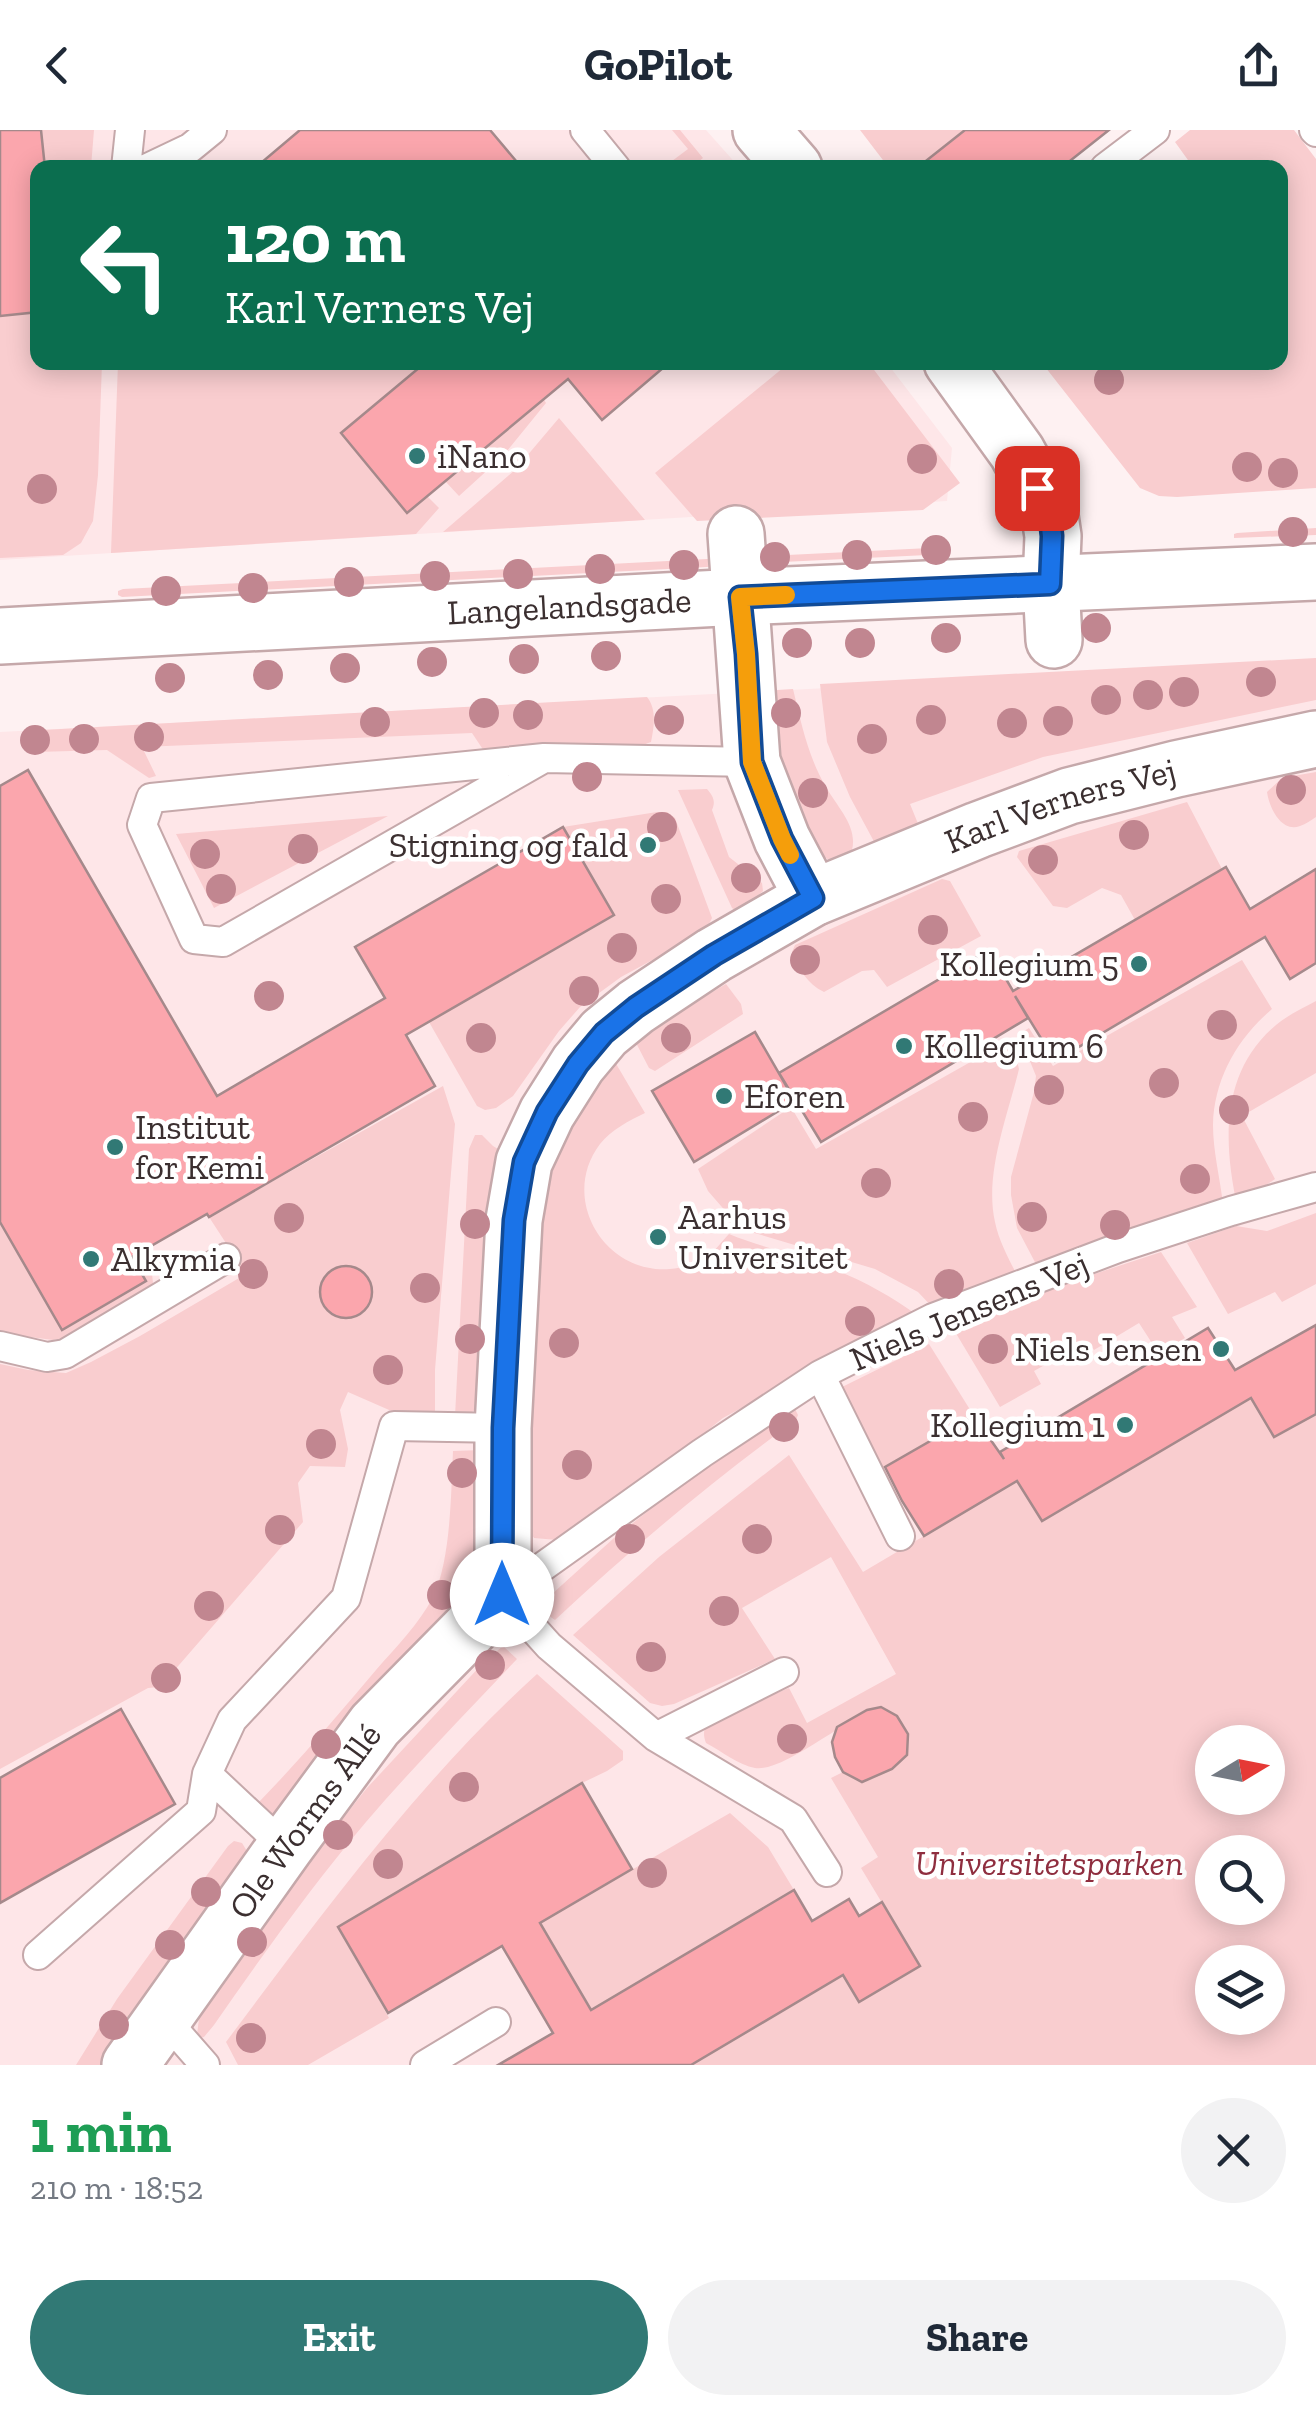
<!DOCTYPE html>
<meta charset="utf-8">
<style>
:root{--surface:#fff;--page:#f2f2f3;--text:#1f2937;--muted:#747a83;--accent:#317975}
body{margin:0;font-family:"Zilla Slab",serif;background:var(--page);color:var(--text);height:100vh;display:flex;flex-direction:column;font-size:38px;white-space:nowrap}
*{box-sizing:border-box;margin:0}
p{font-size:32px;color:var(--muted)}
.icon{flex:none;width:55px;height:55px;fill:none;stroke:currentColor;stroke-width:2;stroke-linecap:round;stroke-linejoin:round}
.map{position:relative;height:1935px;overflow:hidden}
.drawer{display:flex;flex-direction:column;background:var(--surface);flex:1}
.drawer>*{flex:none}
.top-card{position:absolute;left:30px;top:30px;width:1258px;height:210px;border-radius:20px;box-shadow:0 5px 25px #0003;background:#0b6e4f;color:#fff;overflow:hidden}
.needle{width:65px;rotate:80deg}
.fabs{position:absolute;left:1195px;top:1595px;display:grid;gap:20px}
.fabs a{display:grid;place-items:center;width:90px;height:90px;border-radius:50%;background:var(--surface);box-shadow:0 5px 25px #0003;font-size:50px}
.pin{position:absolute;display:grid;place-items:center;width:85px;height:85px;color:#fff;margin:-42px;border-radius:20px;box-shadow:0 5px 15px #0006}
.me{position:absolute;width:110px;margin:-55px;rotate:0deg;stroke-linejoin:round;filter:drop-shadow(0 0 8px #0008)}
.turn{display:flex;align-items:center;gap:35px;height:210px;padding:0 30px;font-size:45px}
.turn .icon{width:130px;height:130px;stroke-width:2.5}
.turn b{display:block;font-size:70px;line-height:85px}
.round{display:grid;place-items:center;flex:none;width:105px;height:105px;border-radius:52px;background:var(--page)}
.head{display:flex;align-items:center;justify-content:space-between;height:170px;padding:0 30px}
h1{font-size:60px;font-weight:800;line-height:75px;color:#1e9e55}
.cta{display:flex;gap:20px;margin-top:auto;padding:20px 30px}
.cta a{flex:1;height:115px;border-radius:60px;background:var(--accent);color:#fff;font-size:40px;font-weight:800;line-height:115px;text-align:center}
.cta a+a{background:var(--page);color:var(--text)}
header{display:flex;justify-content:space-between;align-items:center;height:130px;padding:0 30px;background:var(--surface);font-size:45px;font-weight:800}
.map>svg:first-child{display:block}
</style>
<header><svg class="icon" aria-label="back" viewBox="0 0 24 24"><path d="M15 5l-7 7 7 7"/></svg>GoPilot<svg class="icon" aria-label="share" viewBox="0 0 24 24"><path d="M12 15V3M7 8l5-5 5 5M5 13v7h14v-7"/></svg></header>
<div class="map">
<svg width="1316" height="1935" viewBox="0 0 1316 1935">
<rect width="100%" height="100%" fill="#fef1f2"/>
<path fill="#fee6e8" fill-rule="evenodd" d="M0,0H706L739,37L38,38V232L887,233L952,318L947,371L0,430Z
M1316,532V1935H0V602ZM1212,1612H1268V1668H1212ZM1212,1722H1268V1778H1212ZM1212,1832H1268V1888H1212Z"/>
<path fill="#f9cdcf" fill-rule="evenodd" d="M0,0H94L91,37L38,38V232L102,233L98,345L93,391L81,413L63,425L0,428Z
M672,0H680L703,28L692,37H664L688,19Z
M860,0H965L917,37L889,38Z
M1190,0H1294L1316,29V358L1177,367L1159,366L1140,358L1042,233L1280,232V38L1193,37L1175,12Z
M868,232L960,353L923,380L697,391L655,343L789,233Z
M118,233H426L427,366L439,378L416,404L111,423Z
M543,268L546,273L502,327L459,366L445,351Z
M559,288L645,390L443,402L515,340Z
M1316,398V405L1234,408V404L1237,403Z
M950,417L951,421L948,424L741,434L746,427Z
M726,428V436L122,467L118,465V461L123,459Z
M1316,528V570L1043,627L910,674L921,701L878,719L850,667L827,612L820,554Z
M793,559C801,592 808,627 826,657C837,677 858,696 852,720L831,731L819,724L768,634L760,561Z
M647,567C657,579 654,597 651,612L640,616L536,614L488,627L472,603L142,617L156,646L149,648L107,620L36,622L25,601Z
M1316,642V687C1311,690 1306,694 1300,696C1281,703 1269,677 1267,662L1282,648Z
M707,659C713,666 716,671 712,680L729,727L762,753L763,761L749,774L735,780L732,778L678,660Z
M1187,672L1222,739L1135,790L1121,765L1102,758L1067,778L1053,776L1017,727L1019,721Z
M657,682H667L675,688L712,788L707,798L693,808L621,847L580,877L559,901L513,966L496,978L485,980L477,976L429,892L614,785L563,697Z
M388,686L214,778L176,704Z
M942,749L950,751L981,806L887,857L874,840L862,841L824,862C807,854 799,839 792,822L795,815Z
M1242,830L1272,879C1237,909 1214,949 1213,995C1213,1021 1220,1048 1223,1074L1037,1136L1017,1098L1011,1065V1047L1034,962L1036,946L1019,904L1029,898L1053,936Z
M726,854L741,874L743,884L655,941L649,938L635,911L636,906Z
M1316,871V943L1242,986L1275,1049L1237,1075C1223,1011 1221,941 1276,895C1288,885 1303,878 1316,871Z
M1006,912L1015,923L1019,939C1008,985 984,1044 995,1092C999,1112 1010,1131 1019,1149L935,1180L918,1162L875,1139L741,1099L708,1061L698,1039L791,977L816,1019Z
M615,932L645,983C629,991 612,999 600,1014C559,1068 604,1144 670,1139C682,1138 697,1134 707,1127C715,1121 722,1111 729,1104C756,1115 784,1122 812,1131C850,1144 886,1162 918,1186L808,1242L723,1288L569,1411L534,1408L523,1391L543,1057L581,968Z
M443,956L455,994L435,1240V1286L396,1283L348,1262L340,1280L348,1319L345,1337L310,1336L298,1353L303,1392L160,1557L148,1558L0,1639V1234L28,1240L66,1243L91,1232L140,1206L246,1144L209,1087Z
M475,1005H482L493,1016L505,1023L481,1275L467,1286H455L469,1019Z
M0,1065L146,1151L113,1093L120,1090L152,1144L153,1153L148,1159L64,1208L53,1210L0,1203Z
M1316,1083V1154L1282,1172L1275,1162L1228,1184L1187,1113L1236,1096L1267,1101Z
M1161,1122L1197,1177L1172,1187L1185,1208L1159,1224L1139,1193L1094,1220L1087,1211L1034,1241L1041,1254L1000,1277L954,1200L1058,1156Z
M929,1214L974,1286L882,1339L836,1260Z
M1251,1268L1274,1307L1316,1284V1935H691L843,1845L860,1872L920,1836L861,1738L878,1727L831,1648L843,1642L862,1652L891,1639L907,1625C911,1604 903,1585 881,1577C848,1586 783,1643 755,1638C739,1635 721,1621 706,1613C702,1602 704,1597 713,1589L789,1558L807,1593L896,1544L831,1427L742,1478L775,1529L674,1574L662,1576L650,1573L573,1505L659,1427L789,1325L863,1442L1017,1351L1043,1391ZM1212,1612H1268V1668H1212ZM1212,1722H1268V1778H1212ZM1212,1832H1268V1888H1212Z
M794,1277L798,1285L796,1290C711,1352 631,1419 555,1490L542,1481V1473L614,1408L716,1327Z
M482,1320L474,1451L466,1480L282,1688L264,1682L258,1673C299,1631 338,1585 376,1540C396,1517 419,1494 433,1467C451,1430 451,1362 453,1321Z
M503,1516L517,1529C466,1583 414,1636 366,1692C311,1757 262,1826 214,1895L204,1907L200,1908L197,1905L200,1880L313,1726L367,1658L483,1533Z
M537,1544L623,1621V1630L607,1641L582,1653L339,1797L389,1888L308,1935H238L226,1912C322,1784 418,1652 537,1544Z
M730,1683L768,1717L794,1760L591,1880L540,1793Z
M234,1711L242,1713L250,1726L107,1935H76L117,1869L228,1716Z"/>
<path fill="#fba6ad" stroke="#a5898b" stroke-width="2.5" d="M0,0H41L45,38H38V182L0,186Z
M300,0H490L522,38H255Z
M965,0H1109L1061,38H917Z
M426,232H670L602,290L568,249L407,383L341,303Z
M28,640L217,966L385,868L355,817L563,697L614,785L406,905L435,956L209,1087L207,1084L132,1127L146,1151L62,1200L0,1092V656Z
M1226,737L1250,779L1316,739V833L1290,849L1265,807L1055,931L1015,866L1028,888L821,1012L779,943L989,820L1013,861Z
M755,902L795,971L694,1032L652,961Z
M320 1162a26 26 0 1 1 52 0a26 26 0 1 1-52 0Z
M1316,1195V1284L1274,1307L1251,1268L1042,1391L1017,1351L924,1406L902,1371L885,1337L974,1286L1004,1329L1000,1322L1208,1198L1235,1240Z
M881,1577L897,1586L908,1604L907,1625L892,1639L862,1652L843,1642L835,1627L832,1612L837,1597L867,1580Z
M121,1579L175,1674L0,1773V1648Z
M582,1653L632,1739L540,1793L591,1880L794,1760L812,1791L849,1769L859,1786L882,1772L920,1836L859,1872L843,1845L691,1935H498L553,1903L502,1816L388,1883L338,1797Z"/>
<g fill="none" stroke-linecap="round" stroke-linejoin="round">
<g stroke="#c5a8aa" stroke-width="32">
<path id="service" d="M585,0L616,38
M1314,0L1316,2
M126,38L130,0
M148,38L190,18L212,0
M1105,38L1155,0
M544,628L223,812L194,809L142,695L151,668L544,628L752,632
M0,1216L47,1227L65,1224L226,1128
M820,1245L900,1406
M656,1607L784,1542
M285,1717L207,1644L232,1590L346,1468L394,1296L503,1298
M827,1742L793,1689L656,1607L549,1516L503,1465L702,1323L820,1245L933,1188L1118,1118L1231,1081L1316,1057
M38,1825L201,1681L207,1644
M163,1887L205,1935
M425,1935L496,1892"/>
</g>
<g stroke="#c5a8aa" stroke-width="60">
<g id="minor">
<path d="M761,0L794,38"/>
<path d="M952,232L1017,322L1049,380L1053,406L1051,454L1054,510"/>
<path d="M736,404L752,632L782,709L813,768"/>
<path id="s1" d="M130,1935L285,1717L375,1595L503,1465V1298L514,1090L524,1032L547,983L578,934L604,903L636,877L714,825L813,768L978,700L1069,666L1176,639L1316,609"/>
</g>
</g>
<g stroke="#c5a8aa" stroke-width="60">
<g id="tertiary">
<path id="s2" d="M0,506L740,467L1316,442"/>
</g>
</g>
<use href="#service" stroke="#fff" stroke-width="28"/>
<use href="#minor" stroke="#fff" stroke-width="55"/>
<use href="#tertiary" stroke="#fff" stroke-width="55"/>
</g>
<g fill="#c18690">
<circle cx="1109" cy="250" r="15"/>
<circle cx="922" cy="329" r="15"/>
<circle cx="1247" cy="337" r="15"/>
<circle cx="1283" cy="343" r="15"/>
<circle cx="42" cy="359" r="15"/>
<circle cx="1293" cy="402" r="15"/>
<circle cx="936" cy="420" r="15"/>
<circle cx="857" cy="425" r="15"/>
<circle cx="775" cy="427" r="15"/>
<circle cx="684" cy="435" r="15"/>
<circle cx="600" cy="439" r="15"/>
<circle cx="518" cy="444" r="15"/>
<circle cx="435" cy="446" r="15"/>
<circle cx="349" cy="452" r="15"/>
<circle cx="253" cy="458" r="15"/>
<circle cx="166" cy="461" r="15"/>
<circle cx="1096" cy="498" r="15"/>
<circle cx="946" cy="508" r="15"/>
<circle cx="797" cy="513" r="15"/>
<circle cx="860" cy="513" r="15"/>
<circle cx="606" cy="526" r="15"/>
<circle cx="524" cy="529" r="15"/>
<circle cx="432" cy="532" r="15"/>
<circle cx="345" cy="538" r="15"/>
<circle cx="268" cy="545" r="15"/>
<circle cx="170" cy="548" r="15"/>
<circle cx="1261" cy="552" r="15"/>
<circle cx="1184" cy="562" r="15"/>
<circle cx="1148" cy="565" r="15"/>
<circle cx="1106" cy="570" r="15"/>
<circle cx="484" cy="583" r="15"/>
<circle cx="786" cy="583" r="15"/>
<circle cx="528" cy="585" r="15"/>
<circle cx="669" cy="590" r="15"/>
<circle cx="931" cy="590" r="15"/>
<circle cx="1058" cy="591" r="15"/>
<circle cx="375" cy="592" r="15"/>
<circle cx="1012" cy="593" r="15"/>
<circle cx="149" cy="607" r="15"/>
<circle cx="84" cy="609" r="15"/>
<circle cx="872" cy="609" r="15"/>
<circle cx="35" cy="610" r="15"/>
<circle cx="587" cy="647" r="15"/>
<circle cx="1291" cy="660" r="15"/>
<circle cx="813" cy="663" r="15"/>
<circle cx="662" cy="697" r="15"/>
<circle cx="1134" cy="705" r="15"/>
<circle cx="303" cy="719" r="15"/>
<circle cx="205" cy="724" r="15"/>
<circle cx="1043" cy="730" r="15"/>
<circle cx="746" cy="748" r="15"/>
<circle cx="221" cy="759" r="15"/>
<circle cx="666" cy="769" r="15"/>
<circle cx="933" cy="800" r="15"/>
<circle cx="622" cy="818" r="15"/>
<circle cx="805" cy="830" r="15"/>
<circle cx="584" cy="861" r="15"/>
<circle cx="269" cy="866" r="15"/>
<circle cx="1222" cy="895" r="15"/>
<circle cx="481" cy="908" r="15"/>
<circle cx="676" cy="908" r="15"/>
<circle cx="1164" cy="953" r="15"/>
<circle cx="1049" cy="960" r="15"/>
<circle cx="1234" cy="980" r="15"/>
<circle cx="973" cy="987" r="15"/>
<circle cx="1195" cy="1049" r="15"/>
<circle cx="876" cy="1053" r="15"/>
<circle cx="1032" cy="1087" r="15"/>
<circle cx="289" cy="1088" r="15"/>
<circle cx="475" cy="1094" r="15"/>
<circle cx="1115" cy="1095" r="15"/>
<circle cx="253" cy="1144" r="15"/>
<circle cx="949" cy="1154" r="15"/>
<circle cx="425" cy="1158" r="15"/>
<circle cx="860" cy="1191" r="15"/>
<circle cx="470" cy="1209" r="15"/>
<circle cx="564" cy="1213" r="15"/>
<circle cx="993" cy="1219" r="15"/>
<circle cx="388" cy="1240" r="15"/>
<circle cx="784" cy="1297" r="15"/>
<circle cx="321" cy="1314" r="15"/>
<circle cx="577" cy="1335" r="15"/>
<circle cx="462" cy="1343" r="15"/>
<circle cx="280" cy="1400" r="15"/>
<circle cx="630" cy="1409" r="15"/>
<circle cx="757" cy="1409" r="15"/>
<circle cx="442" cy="1465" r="15"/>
<circle cx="209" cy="1476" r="15"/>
<circle cx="724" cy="1481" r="15"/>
<circle cx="651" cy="1527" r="15"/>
<circle cx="490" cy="1535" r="15"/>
<circle cx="166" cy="1548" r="15"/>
<circle cx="792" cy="1609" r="15"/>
<circle cx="326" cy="1614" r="15"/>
<circle cx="464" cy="1657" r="15"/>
<circle cx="338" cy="1705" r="15"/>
<circle cx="388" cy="1734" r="15"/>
<circle cx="652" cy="1743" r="15"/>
<circle cx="206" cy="1762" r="15"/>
<circle cx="252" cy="1812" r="15"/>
<circle cx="170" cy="1815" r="15"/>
<circle cx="114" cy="1895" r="15"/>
<circle cx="251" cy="1908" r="15"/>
</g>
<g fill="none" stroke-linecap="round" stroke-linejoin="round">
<g stroke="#114b97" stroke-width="25">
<path id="route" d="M502,1465L503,1298L514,1090L524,1032L547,982L578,934L604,903L636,877L714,825L813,768L782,709L752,632L746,524L740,467L1050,454L1052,406L1049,380L1037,358"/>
</g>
<use href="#route" stroke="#1a73e8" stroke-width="18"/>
<path stroke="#f59e0b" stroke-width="18" d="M786,465L740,467L746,524L752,632L782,709L790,725"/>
</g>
<g fill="#317975" stroke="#fff" stroke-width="4">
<circle cx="417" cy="326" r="10"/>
<circle cx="648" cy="715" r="10"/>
<circle cx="1139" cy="834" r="10"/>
<circle cx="904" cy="916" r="10"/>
<circle cx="724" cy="966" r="10"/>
<circle cx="115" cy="1017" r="10"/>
<circle cx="658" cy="1107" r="10"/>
<circle cx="91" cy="1129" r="10"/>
<circle cx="1221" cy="1219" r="10"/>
<circle cx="1125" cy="1295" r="10"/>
</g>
<g text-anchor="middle" stroke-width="9" stroke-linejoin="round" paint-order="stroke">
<g font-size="35" fill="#3b2f30" stroke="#fff" text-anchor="start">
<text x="437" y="338">iNano</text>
<text x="628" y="727" text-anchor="end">Stigning og fald</text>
<text x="1119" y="846" text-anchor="end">Kollegium 5</text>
<text x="924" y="928">Kollegium 6</text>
<text x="744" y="978">Eforen</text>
<text x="135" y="1009">Institut<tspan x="135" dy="40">for Kemi</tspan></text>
<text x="678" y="1099">Aarhus<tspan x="678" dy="40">Universitet</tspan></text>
<text x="111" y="1141">Alkymia</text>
<text x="1201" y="1231" text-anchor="end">Niels Jensen</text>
<text x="1105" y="1307" text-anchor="end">Kollegium 1</text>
</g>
<g font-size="35" fill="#3b2f30" stroke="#fff">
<text dy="12" stroke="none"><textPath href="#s2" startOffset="570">Langelandsgade</textPath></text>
<text dy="12" stroke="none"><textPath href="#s1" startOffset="1702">Karl Verners Vej</textPath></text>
<text transform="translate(969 1181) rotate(-23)" y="12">Niels Jensens Vej</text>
<text dy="12" stroke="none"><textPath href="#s1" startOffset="300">Ole Worms Allé</textPath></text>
</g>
<g font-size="35" font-style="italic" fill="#8f2e3f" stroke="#fff">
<text x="1049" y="1745">Universitetsparken</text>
</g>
</g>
</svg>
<div class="fabs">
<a><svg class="needle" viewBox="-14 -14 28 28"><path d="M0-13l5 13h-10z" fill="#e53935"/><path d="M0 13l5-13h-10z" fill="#747a83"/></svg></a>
<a><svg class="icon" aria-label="search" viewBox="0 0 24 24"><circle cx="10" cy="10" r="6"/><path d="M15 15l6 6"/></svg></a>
<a><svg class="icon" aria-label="layers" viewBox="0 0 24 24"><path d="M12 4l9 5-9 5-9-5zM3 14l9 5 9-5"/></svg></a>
</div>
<div class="pin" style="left:1037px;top:358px;background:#d93025"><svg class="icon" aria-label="arrive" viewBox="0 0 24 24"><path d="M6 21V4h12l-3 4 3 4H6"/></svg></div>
<svg class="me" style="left:502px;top:1465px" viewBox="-20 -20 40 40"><circle r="19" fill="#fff"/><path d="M0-13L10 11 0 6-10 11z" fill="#1a73e8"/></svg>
<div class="top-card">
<div class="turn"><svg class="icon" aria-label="left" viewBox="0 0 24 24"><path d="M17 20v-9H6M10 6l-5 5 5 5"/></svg><div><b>120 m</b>Karl Verners Vej</div></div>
</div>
</div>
<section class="drawer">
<div class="head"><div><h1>1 min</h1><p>210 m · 18:52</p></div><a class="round"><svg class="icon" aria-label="close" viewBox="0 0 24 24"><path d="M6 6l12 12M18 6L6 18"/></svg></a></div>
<div class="cta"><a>Exit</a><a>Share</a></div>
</section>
